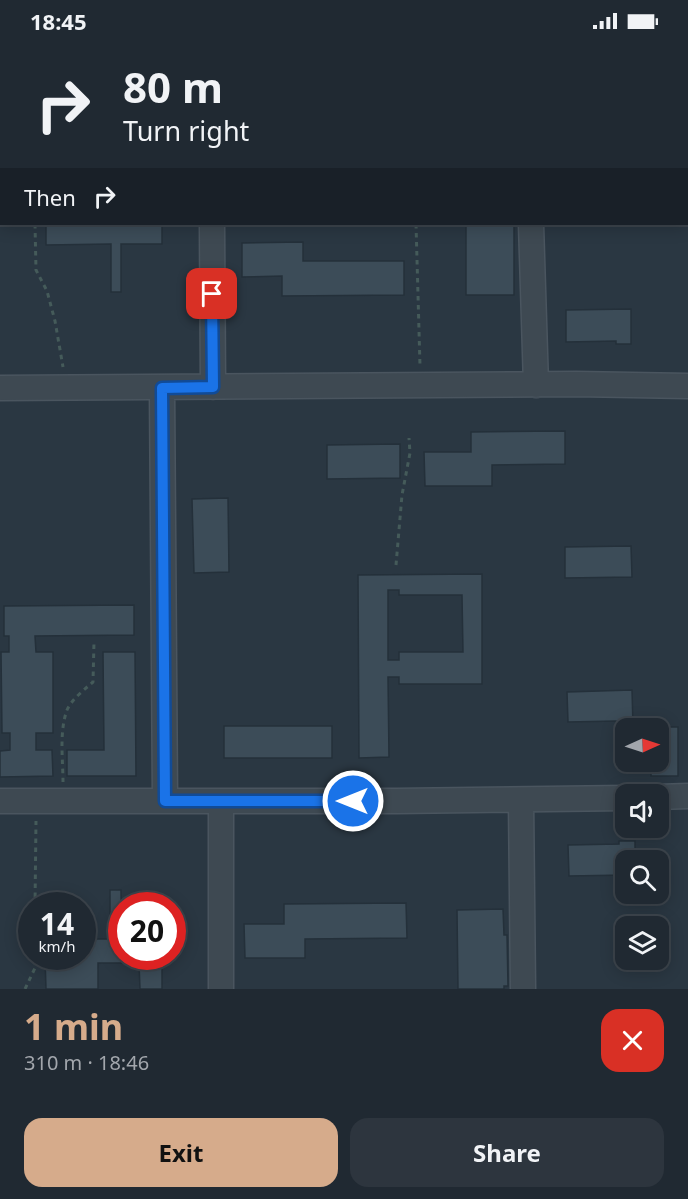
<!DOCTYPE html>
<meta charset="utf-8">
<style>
:root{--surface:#202932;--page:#2d353e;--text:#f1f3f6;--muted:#a2a6ac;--line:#3d454d;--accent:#d6ab8b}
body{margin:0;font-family:"Noto Sans",sans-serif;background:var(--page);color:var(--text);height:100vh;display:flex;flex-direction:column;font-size:22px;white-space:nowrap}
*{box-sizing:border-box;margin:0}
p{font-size:20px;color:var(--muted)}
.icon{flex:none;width:33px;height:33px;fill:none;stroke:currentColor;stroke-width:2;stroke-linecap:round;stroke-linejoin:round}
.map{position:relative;height:947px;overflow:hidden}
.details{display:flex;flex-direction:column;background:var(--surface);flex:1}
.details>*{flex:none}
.hud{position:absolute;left:0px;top:0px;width:688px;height:183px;box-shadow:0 3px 15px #0003,0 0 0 2px var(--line);background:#202932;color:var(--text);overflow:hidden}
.needle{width:39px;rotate:87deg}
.fabs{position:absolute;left:615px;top:676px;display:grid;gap:12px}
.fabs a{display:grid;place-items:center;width:54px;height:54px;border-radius:12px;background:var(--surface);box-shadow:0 3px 15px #0003,0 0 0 2px var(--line);font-size:30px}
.speed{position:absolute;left:18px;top:850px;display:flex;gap:12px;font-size:30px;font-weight:700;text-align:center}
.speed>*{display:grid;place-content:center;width:78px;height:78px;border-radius:50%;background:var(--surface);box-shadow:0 3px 15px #0003,0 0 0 2px var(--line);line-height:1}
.speed small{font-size:15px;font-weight:400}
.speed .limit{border:9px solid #d22;background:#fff;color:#111}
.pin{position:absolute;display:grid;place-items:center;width:51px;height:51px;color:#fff;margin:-26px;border-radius:12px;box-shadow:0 3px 9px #0006}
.me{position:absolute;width:66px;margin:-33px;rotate:270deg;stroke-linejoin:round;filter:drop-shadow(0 0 4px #0008)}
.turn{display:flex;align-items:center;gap:21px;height:126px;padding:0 24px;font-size:27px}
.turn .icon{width:78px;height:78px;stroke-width:2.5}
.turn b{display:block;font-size:42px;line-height:51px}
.then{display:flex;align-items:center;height:57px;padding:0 24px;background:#0003;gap:12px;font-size:22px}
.round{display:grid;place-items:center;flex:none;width:63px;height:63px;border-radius:18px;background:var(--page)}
.summary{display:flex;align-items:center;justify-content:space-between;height:102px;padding:0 24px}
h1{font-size:36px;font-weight:700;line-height:45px;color:var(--accent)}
.button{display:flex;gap:12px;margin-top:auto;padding:12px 24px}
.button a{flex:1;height:69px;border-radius:18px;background:var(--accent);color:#111;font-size:24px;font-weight:700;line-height:69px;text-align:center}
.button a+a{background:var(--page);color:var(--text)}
.status{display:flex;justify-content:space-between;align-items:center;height:42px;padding:0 30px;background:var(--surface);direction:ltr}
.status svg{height:16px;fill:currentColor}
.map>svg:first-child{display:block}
</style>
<div class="status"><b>18:45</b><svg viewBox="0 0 49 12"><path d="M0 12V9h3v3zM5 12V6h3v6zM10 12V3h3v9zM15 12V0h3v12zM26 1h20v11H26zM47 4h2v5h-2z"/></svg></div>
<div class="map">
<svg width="688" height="947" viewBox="0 0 688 947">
<rect width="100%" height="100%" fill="#2a3742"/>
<path fill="#3c4c58" stroke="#24303a" stroke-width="1.5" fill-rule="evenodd" d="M453,0H513V2H453Z
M46,182H162V202H121V250H111V202L46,203Z
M466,182H514V253H466Z
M303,200V219H404V253L282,254V234L242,235V201Z
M631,267V302H616V299L566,300V268Z
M565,389V422L492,423V444H425L424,410H471V390Z
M400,402V436L327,437V403Z
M228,456L229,530L194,531L192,457Z
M631,504L632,535L565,536V505Z
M482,532V642H399V635H388L389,715L359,716L358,533ZM388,548H399V553H462L463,610H399V618H388Z
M134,563V593L35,594L36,610H53V691H36V708H52L53,734L0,735V709L10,708V691H2L1,610H9V594H4V564Z
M103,610H135L136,734H67V708H104Z
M632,648L633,684L616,685V679L568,680L567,650Z
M224,684H332V716H224Z
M651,685H678V734H651V720H658V687H651Z
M619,799H635V819H626V833L569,834L568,803L619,802Z
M110,848H121L122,915H162V947H140L139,921H98V947H46L45,915H82V897H110Z
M406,861L407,896L305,897V916H245L244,882H284V862Z
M503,867L504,893H507L508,944H504V947H458L457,868Z"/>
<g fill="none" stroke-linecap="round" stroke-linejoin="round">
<g stroke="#4a555f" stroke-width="27">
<path id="minor" d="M210,0V2
M530,0V2
M0,56H2
M212,182L213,345
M531,182L536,343
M0,346L576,342L688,344
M162,346L165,759
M658,755L688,754
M0,759H397L626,756
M221,759V947
M521,759L523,947"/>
</g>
<path stroke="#455b5a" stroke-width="3" stroke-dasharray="4.5 4.5" stroke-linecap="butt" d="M400,0L401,2
M0,173H2
M35,182L36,228L47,249L55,279L63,325
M416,182L420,324
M396,523L402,453L410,411L409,396
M63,740C63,718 59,690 67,668C72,657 84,648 93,640L94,600
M35,864L36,779
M25,947L35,926V915"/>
<use href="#minor" stroke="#3e4952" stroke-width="24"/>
</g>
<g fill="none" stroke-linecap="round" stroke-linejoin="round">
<g stroke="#114b97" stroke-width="15">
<path id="route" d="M212,252L213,345L162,346L165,759H353"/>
</g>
<use href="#route" stroke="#1a73e8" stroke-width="10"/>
</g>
</svg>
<div class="fabs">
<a><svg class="needle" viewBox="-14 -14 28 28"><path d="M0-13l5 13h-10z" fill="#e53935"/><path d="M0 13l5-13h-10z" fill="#a2a6ac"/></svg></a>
<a><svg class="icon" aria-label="sound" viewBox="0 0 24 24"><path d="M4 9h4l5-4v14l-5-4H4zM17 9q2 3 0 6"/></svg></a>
<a><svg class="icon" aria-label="search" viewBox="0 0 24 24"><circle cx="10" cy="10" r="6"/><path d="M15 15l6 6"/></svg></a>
<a><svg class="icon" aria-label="layers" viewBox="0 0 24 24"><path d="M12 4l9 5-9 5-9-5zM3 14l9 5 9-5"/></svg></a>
</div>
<div class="speed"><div>14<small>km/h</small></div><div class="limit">20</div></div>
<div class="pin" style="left:212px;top:252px;background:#d93025"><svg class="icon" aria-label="arrive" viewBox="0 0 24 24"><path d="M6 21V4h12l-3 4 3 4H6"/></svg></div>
<svg class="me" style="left:353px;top:759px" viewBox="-20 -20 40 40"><circle r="17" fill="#1a73e8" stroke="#fff" stroke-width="3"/><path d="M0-11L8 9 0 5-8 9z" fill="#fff"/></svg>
<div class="hud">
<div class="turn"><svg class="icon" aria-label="right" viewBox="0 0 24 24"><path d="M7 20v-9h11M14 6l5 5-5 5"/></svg><div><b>80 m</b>Turn right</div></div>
<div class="then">Then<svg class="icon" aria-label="right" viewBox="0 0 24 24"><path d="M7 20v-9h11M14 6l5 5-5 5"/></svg></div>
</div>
</div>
<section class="details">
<div class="summary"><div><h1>1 min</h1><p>310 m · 18:46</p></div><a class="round" style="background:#d93025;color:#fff"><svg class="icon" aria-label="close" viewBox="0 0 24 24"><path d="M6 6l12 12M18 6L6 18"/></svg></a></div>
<div class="button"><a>Exit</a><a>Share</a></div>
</section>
